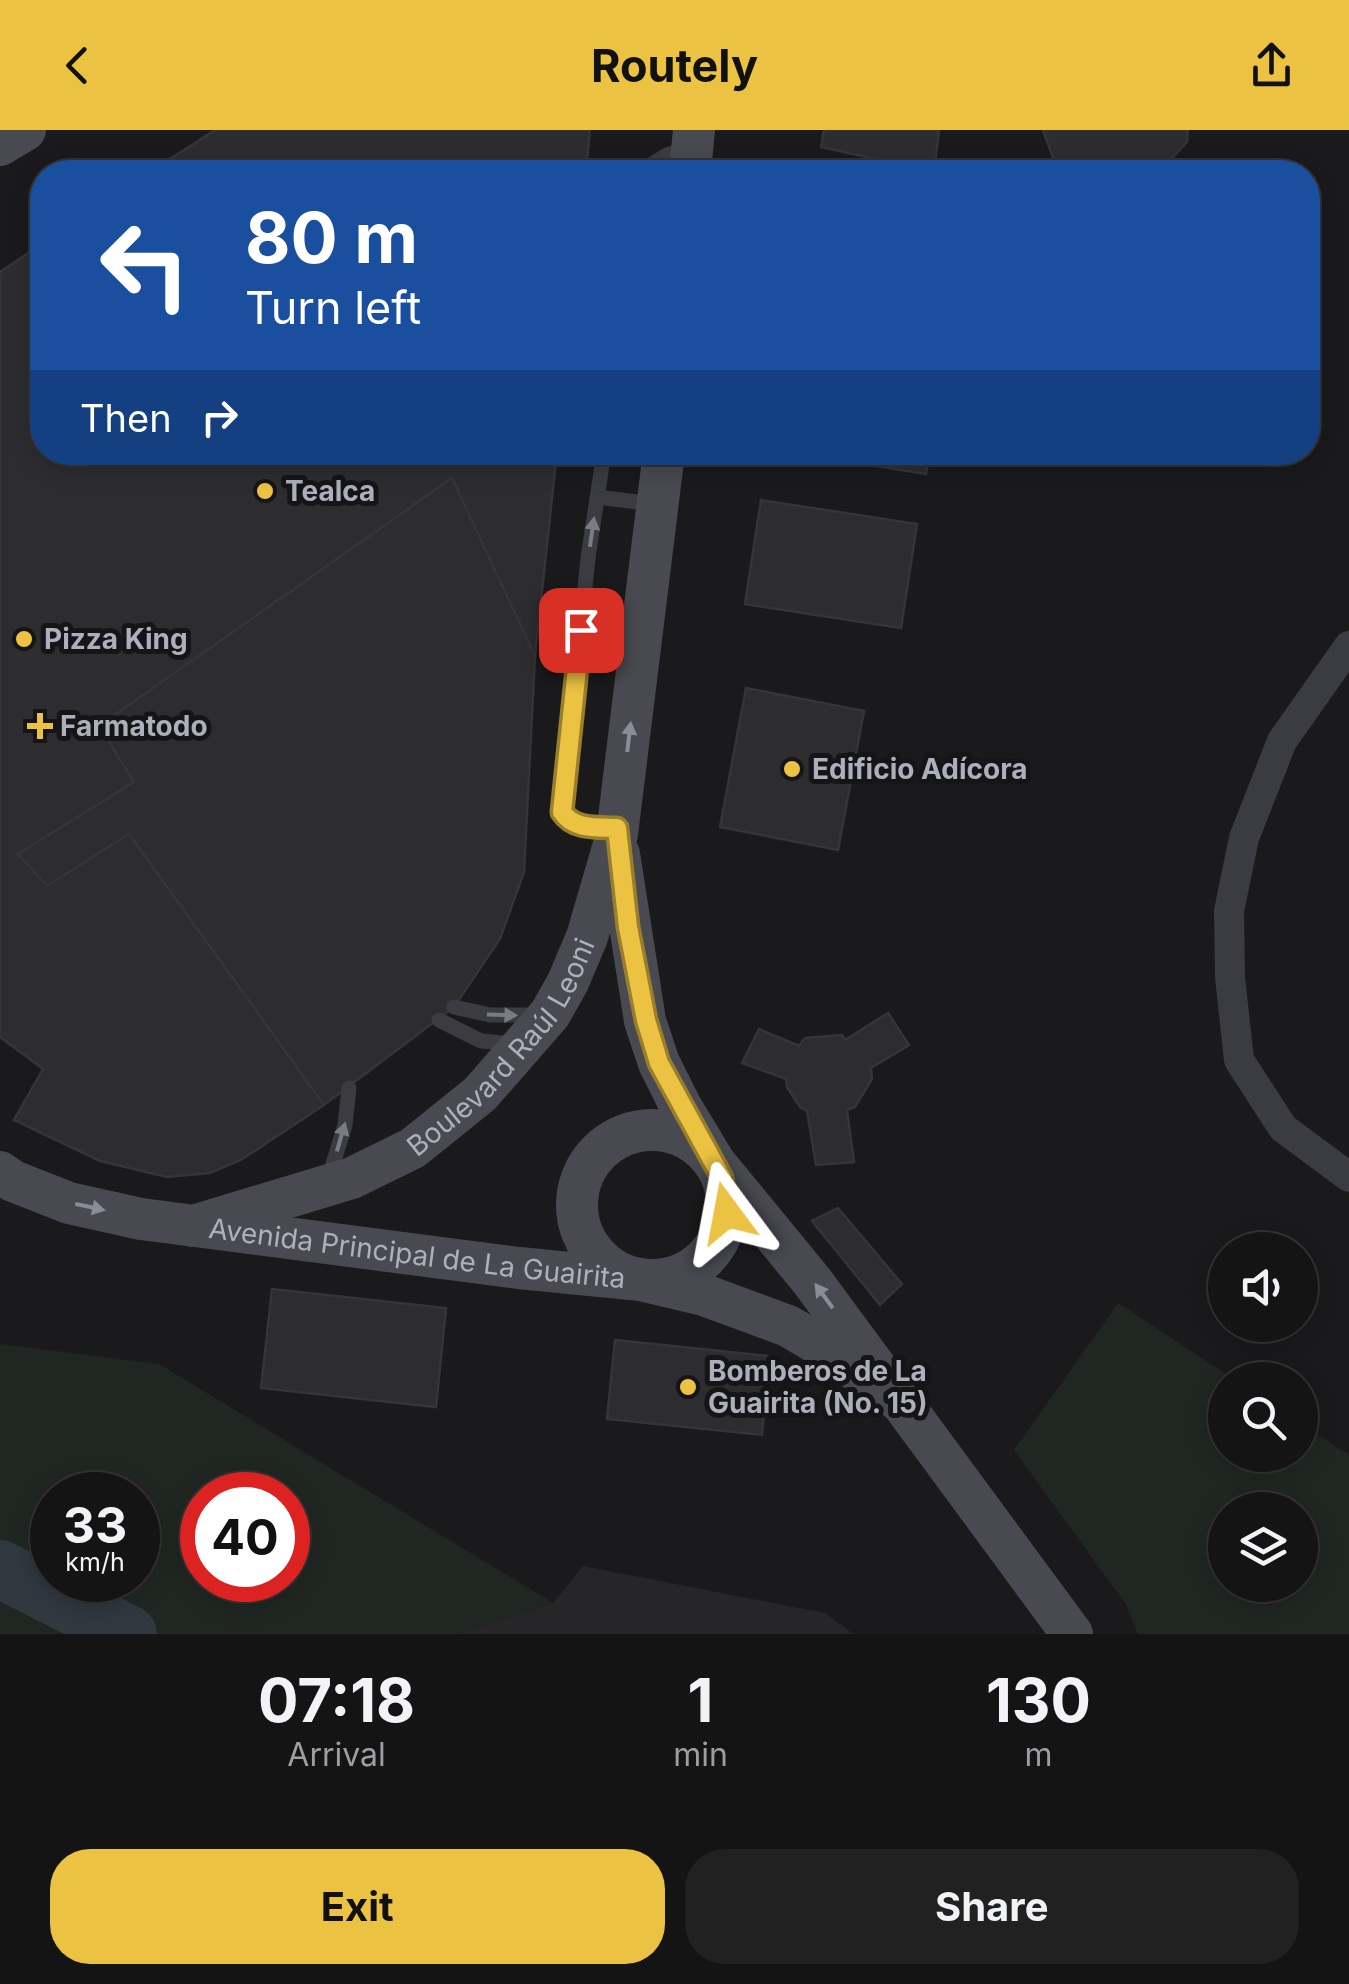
<!DOCTYPE html>
<meta charset="utf-8">
<style>
:root{--surface:#141415;--page:#212122;--text:#f1f3f6;--muted:#9d9ea0;--line:#333334;--accent:#ecc242}
body{margin:0;font-family:Inter,sans-serif;background:var(--page);color:var(--text);height:100vh;display:flex;flex-direction:column;font-size:38px;white-space:nowrap}
*{box-sizing:border-box;margin:0}
p{font-size:32px;color:var(--muted)}
.icon{flex:none;width:55px;height:55px;fill:none;stroke:currentColor;stroke-width:2;stroke-linecap:round;stroke-linejoin:round}
.map{position:relative;height:1504px;overflow:hidden}
.panel{display:flex;flex-direction:column;background:var(--surface);flex:1}
.panel>*{flex:none}
.hud{position:absolute;left:30px;top:30px;width:1290px;height:305px;border-radius:40px;box-shadow:0 5px 25px #0003,0 0 0 2px var(--line);background:#1a4fa0;color:#fff;overflow:hidden}
.buttons{position:absolute;left:1208px;top:1102px;display:grid;gap:20px}
.buttons a{display:grid;place-items:center;width:110px;height:110px;border-radius:50%;background:var(--surface);box-shadow:0 5px 25px #0003,0 0 0 2px var(--line);font-size:50px}
.speed{position:absolute;left:30px;top:1342px;display:flex;gap:20px;font-size:50px;font-weight:700;text-align:center}
.speed>*{display:grid;place-content:center;width:130px;height:130px;border-radius:50%;background:var(--surface);box-shadow:0 5px 25px #0003,0 0 0 2px var(--line);line-height:1}
.speed small{font-size:25px;font-weight:400}
.speed .limit{border:15px solid #d22;background:#fff;color:#111}
.pin{position:absolute;display:grid;place-items:center;width:85px;height:85px;color:#fff;margin:-42px;border-radius:20px;box-shadow:0 5px 15px #0006}
.me{position:absolute;width:110px;margin:-55px;rotate:347deg;stroke-linejoin:round;filter:drop-shadow(0 0 8px #0008)}
.turn{display:flex;align-items:center;gap:35px;height:210px;padding:0 50px;font-size:45px}
.turn .icon{width:130px;height:130px;stroke-width:2.5}
.turn b{display:block;font-size:70px;line-height:85px}
.then{display:flex;align-items:center;height:95px;padding:0 50px;background:#0003;gap:20px;font-size:38px}
.eta{display:flex;justify-content:space-evenly;align-items:center;height:170px;text-align:center}
.eta b{font-size:60px;font-weight:700;line-height:70px}
.action{display:flex;gap:20px;margin-top:auto;padding:20px 50px}
.action a{flex:1;height:115px;border-radius:40px;background:var(--accent);color:#111;font-size:40px;font-weight:700;line-height:115px;text-align:center}
.action a+a{background:var(--page);color:var(--text)}
header{display:flex;justify-content:space-between;align-items:center;height:130px;padding:0 50px;background:var(--accent);color:#111;font-size:45px;font-weight:700}
.map>svg:first-child{display:block}
</style>
<header><svg class="icon" aria-label="back" viewBox="0 0 24 24"><path d="M15 5l-7 7 7 7"/></svg>Routely<svg class="icon" aria-label="share" viewBox="0 0 24 24"><path d="M12 15V3M7 8l5-5 5 5M5 13v7h14v-7"/></svg></header>
<div class="map">
<svg width="1349" height="1504" viewBox="0 0 1349 1504">
<rect width="100%" height="100%" fill="#1a1a1c"/>
<path fill="#262629" d="M583,1436L825,1483L853,1504H457L553,1473Z"/>
<path fill="#202722" fill-rule="evenodd" d="M1118,1173L1235,1250H1225V1325H1300V1293L1349,1325V1504H1138L1125,1473L1014,1320ZM1225,1380H1300V1455H1225Z
M0,1214L159,1234L553,1473L457,1504H0ZM52,1365H138V1450H52ZM202,1365H288V1450H202Z"/>
<g fill="none" stroke-linecap="round" stroke-linejoin="round">
<path stroke="#303840" stroke-width="58" d="M0,1439L128,1504"/>
</g>
<path fill="#2d2d30" stroke="#353438" stroke-width="2.5" d="M215,0H590L586,42H150Z
M824,0H939L934,42L821,17Z
M1043,0H1188L1187,12L1159,42H1058Z
M42,114V322H557L535,526L452,348L99,596L134,652L18,724L47,756L129,704L324,975L241,1030L210,1043L167,1047L100,1031L14,990L43,939L0,907V142Z
M790,322H929L926,344Z
M452,348L535,526L524,742L500,809L454,877L324,975L129,704L47,756L18,724L134,652L99,596Z
M761,370L917,394L901,498L745,474Z
M746,558L864,581L838,720L720,697Z
M888,883L909,915L871,938L872,949L855,977L847,980L854,1032L816,1035L807,981L800,977L787,957L786,949L742,933L759,899L799,916L805,908L842,905L845,910Z
M838,1078L902,1154L880,1175L812,1091Z
M272,1159L446,1178L436,1277L261,1258Z
M615,1210L769,1226L762,1305L607,1289Z"/>
<g fill="none" stroke-linecap="round" stroke-linejoin="round">
<path stroke="#3b3c41" stroke-width="15" d="M645,42L646,38L667,25L687,19
M604,322L588,428L562,681C574,699 594,696 613,698
M597,367L653,374
M454,877L490,885H539
M439,890L481,911L515,914
M329,1047L345,995L349,958"/>
<path stroke="#3b3c41" stroke-width="30" d="M1349,516L1282,611L1244,708L1229,781L1230,847L1239,930L1283,998L1349,1047"/>
<g stroke="#494a51" stroke-width="42">
<path d="M0,15L25,0"/>
<path d="M690,42L694,0"/>
<path d="M619,724L645,891L659,933L680,975L715,1033L812,1151L1072,1504"/>
<circle cx="652" cy="1075" r="75"/>
<path id="s1" d="M0,1042L13,1051L69,1073L141,1089L519,1138L641,1150L704,1165L788,1196L824,1217L902,1273"/>
<path id="s2" d="M193,1096L352,1048L413,1018L480,964L550,884L568,852L587,807L617,704L664,322"/>
</g>
</g>
<defs><path id="oneway-solid" d="M-6-.8H1V-3.2L6.5 0L1 3.2V.8H-6Z" transform="scale(2.5)"/></defs>
<g fill="#7a7c84">
<use href="#oneway-solid" transform="translate(592 402) rotate(-82)"/>
<use href="#oneway-solid" transform="translate(502 885) rotate(2)"/>
<use href="#oneway-solid" transform="translate(341 1007) rotate(-74)"/>
</g>
<g fill="#8a8c96">
<use href="#oneway-solid" transform="translate(629 607) rotate(-83)"/>
<use href="#oneway-solid" transform="translate(90 1077) rotate(12)"/>
<use href="#oneway-solid" transform="translate(824 1166) rotate(-126)"/>
</g>
<g fill="none" stroke-linecap="round" stroke-linejoin="round">
<g stroke="#997e2b" stroke-width="25">
<path id="route" d="M581,500L562,682C574,700 597,697 617,698L628,797L646,890L659,933L722,1048L727,1083"/>
</g>
<use href="#route" stroke="#ecc242" stroke-width="18"/>
</g>
<g fill="#ecc242" stroke="#151517" stroke-width="4">
<circle cx="265" cy="361" r="10"/>
<circle cx="24" cy="509" r="10"/>
<path d="M35 581h10v10h10v10h-10v10h-10v-10h-10v-10h10z"/>
<circle cx="792" cy="639" r="10"/>
<circle cx="688" cy="1257" r="10"/>
</g>
<g text-anchor="middle" stroke-width="10" stroke-linejoin="round" paint-order="stroke">
<g font-size="28" font-weight="bold" fill="#adb0bb" stroke="#151517" text-anchor="start">
<text x="285" y="371">Tealca</text>
<text x="44" y="519">Pizza King</text>
<text x="60" y="606">Farmatodo</text>
<text x="812" y="649">Edificio Adícora</text>
<text x="708" y="1251">Bomberos de La<tspan x="708" dy="32">Guairita (No. 15)</tspan></text>
</g>
<g font-size="28" fill="#adb0bb" stroke="#151517">
<text dy="10" stroke="none"><textPath href="#s2" startOffset="370">Boulevard Raúl Leoni</textPath></text>
<text dy="10" stroke="none"><textPath href="#s1" startOffset="428">Avenida Principal de La Guairita</textPath></text>
</g>
</g>
</svg>
<div class="buttons">
<a><svg class="icon" aria-label="sound" viewBox="0 0 24 24"><path d="M4 9h4l5-4v14l-5-4H4zM17 9q2 3 0 6"/></svg></a>
<a><svg class="icon" aria-label="search" viewBox="0 0 24 24"><circle cx="10" cy="10" r="6"/><path d="M15 15l6 6"/></svg></a>
<a><svg class="icon" aria-label="layers" viewBox="0 0 24 24"><path d="M12 4l9 5-9 5-9-5zM3 14l9 5 9-5"/></svg></a>
</div>
<div class="speed"><div>33<small>km/h</small></div><div class="limit">40</div></div>
<div class="pin" style="left:581px;top:500px;background:#d93025"><svg class="icon" aria-label="arrive" viewBox="0 0 24 24"><path d="M6 21V4h12l-3 4 3 4H6"/></svg></div>
<svg class="me" style="left:727px;top:1083px" viewBox="-20 -20 40 40"><path d="M0-17L14 15 0 8-14 15z" fill="#ecc242" stroke="#fff" stroke-width="4"/></svg>
<div class="hud">
<div class="turn"><svg class="icon" aria-label="left" viewBox="0 0 24 24"><path d="M17 20v-9H6M10 6l-5 5 5 5"/></svg><div><b>80 m</b>Turn left</div></div>
<div class="then">Then<svg class="icon" aria-label="right" viewBox="0 0 24 24"><path d="M7 20v-9h11M14 6l5 5-5 5"/></svg></div>
</div>
</div>
<section class="panel">
<div class="eta">
<div><b>07:18</b><p>Arrival</p></div>
<div><b>1</b><p>min</p></div>
<div><b>130</b><p>m</p></div>
</div>
<div class="action"><a>Exit</a><a>Share</a></div>
</section>
